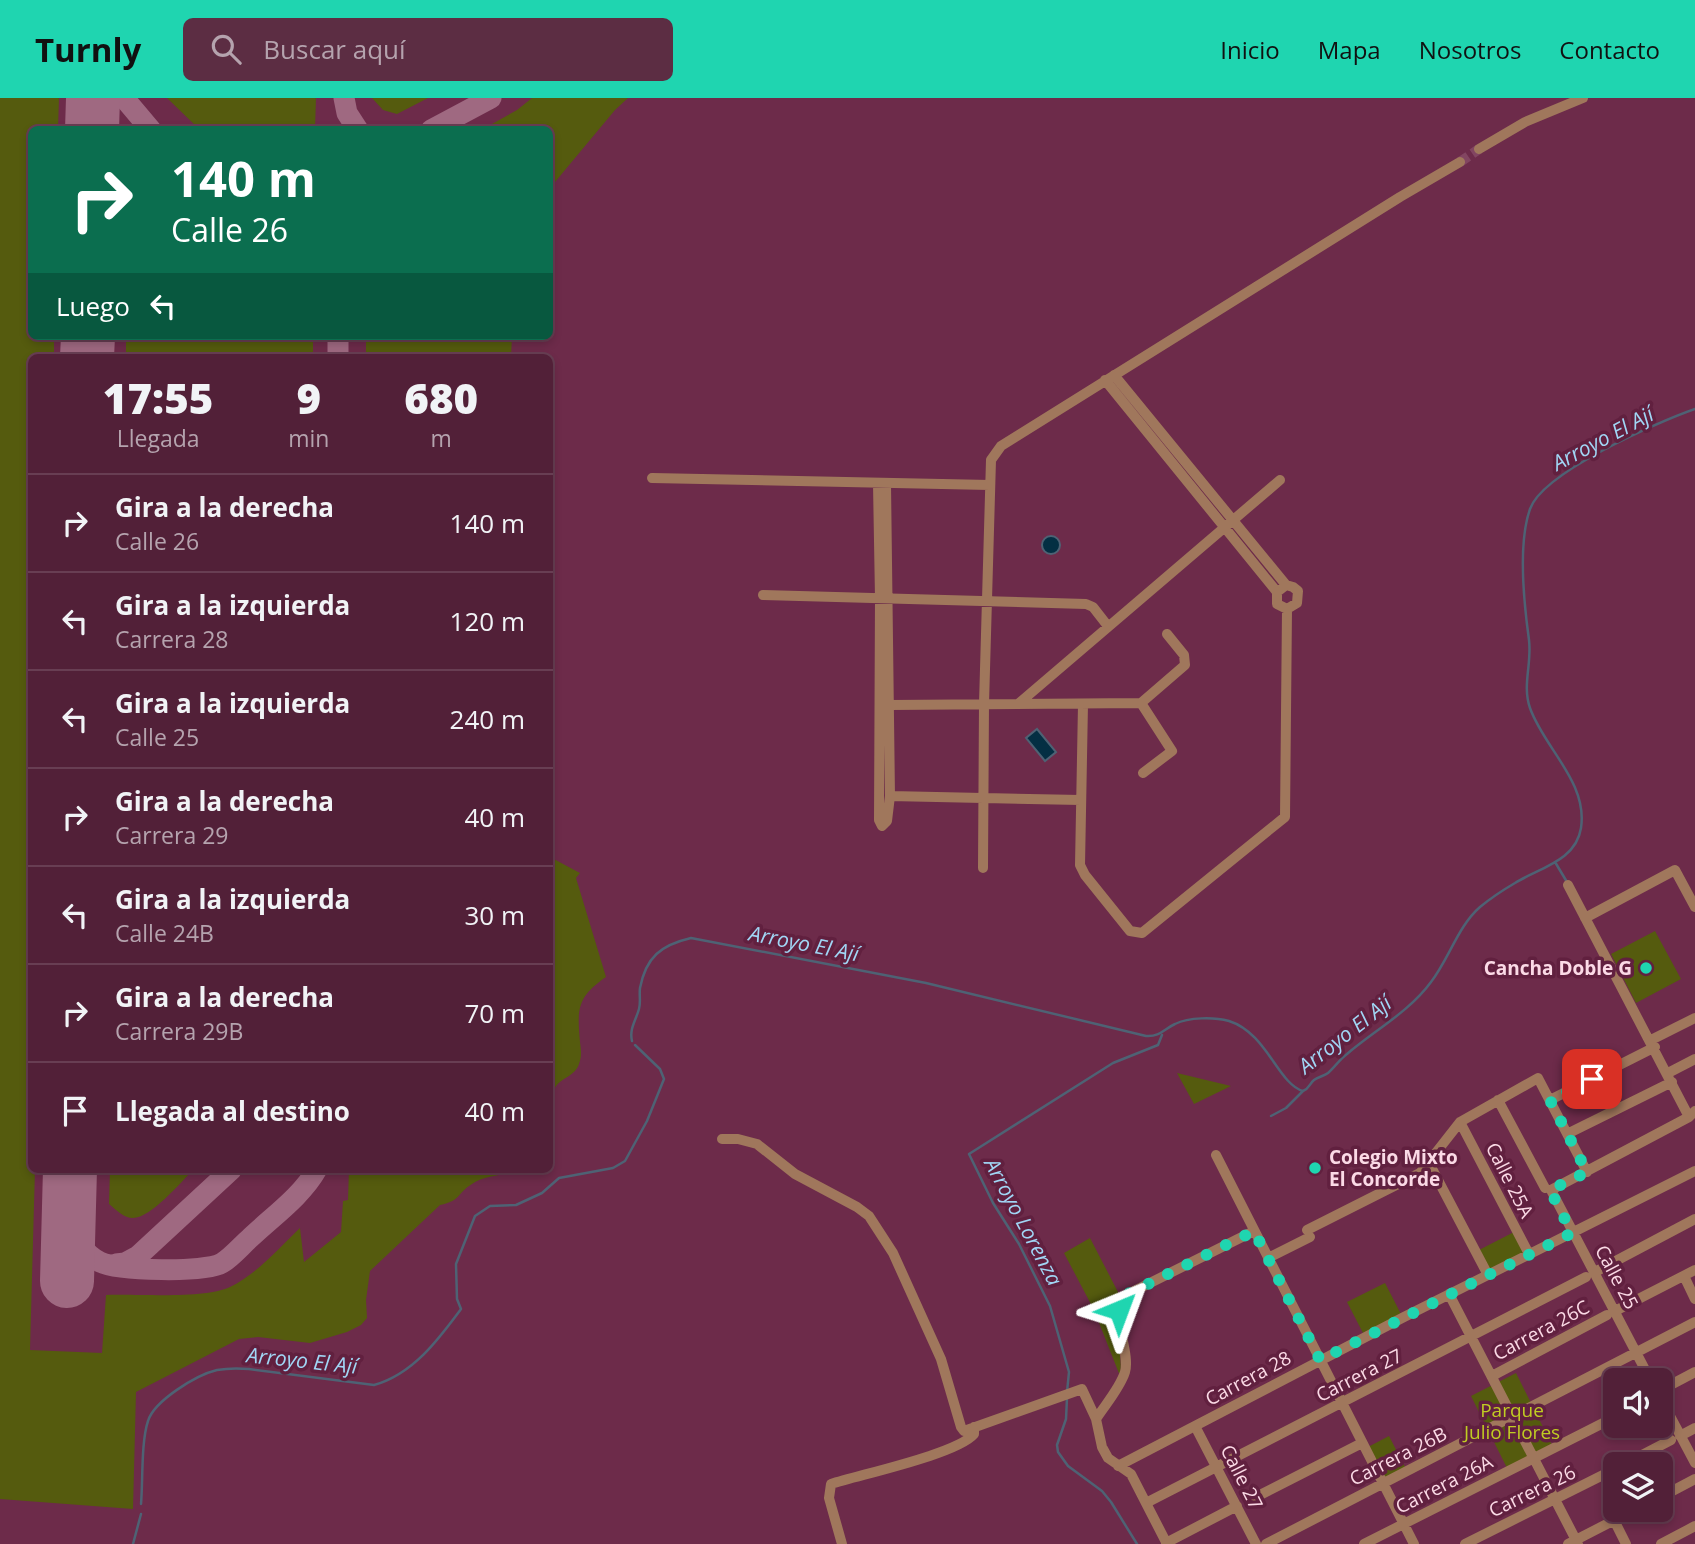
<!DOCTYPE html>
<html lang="es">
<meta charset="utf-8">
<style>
:root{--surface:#522038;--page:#5c2d43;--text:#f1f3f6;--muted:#b5a3ae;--line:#683e53;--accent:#1fd5b0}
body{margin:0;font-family:"Open Sans",sans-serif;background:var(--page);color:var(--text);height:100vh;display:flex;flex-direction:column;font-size:26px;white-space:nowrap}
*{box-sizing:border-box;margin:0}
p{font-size:23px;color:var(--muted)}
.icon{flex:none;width:38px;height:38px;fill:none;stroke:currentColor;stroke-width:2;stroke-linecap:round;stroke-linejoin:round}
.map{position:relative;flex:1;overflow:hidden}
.side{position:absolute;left:28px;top:256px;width:525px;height:819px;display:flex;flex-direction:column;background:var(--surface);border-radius:10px;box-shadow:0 4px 10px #0003,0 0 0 2px var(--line)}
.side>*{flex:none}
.hud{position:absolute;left:28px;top:28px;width:525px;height:214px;border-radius:10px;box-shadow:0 4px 10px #0003,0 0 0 2px var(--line);background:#0b6e4f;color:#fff;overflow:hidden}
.buttons{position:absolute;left:1603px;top:1270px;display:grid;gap:14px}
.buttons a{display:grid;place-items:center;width:70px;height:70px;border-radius:10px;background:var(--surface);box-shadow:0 4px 10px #0003,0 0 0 2px var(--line);font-size:35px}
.pin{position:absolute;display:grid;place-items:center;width:60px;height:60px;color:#fff;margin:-30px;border-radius:14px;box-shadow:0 4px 10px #0006}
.me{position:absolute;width:77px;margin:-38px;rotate:44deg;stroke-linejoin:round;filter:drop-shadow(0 0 5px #0008)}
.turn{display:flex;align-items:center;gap:24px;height:147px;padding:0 28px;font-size:32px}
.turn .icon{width:91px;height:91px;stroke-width:2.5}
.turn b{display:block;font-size:49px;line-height:60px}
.then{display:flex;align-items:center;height:66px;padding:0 28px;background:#0003;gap:14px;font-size:26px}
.eta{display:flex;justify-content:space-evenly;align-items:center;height:119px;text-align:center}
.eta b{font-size:42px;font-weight:800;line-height:49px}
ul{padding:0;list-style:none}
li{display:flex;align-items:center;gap:21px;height:98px;padding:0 28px;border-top:2px solid var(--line)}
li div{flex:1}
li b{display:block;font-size:26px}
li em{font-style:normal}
header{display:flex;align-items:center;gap:42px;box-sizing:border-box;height:98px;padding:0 35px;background:var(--accent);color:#111}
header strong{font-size:33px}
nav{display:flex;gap:38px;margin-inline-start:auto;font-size:24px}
.search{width:490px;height:63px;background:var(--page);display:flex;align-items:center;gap:18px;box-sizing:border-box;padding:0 24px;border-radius:10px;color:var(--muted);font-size:26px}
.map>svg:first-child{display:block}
</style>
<header>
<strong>Turnly</strong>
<div class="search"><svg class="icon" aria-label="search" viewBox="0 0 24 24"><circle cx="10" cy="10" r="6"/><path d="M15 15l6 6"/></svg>Buscar aquí</div>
<nav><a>Inicio</a><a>Mapa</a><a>Nosotros</a><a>Contacto</a></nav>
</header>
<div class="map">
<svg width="1695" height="1446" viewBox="0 0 1695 1446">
<rect width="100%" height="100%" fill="#6d2b4a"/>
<path fill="#555b0e" d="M0,0H59L58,31L32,32V238H54V259H32V1071H35L30,1252L102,1255L106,1197C135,1196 206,1201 230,1189C257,1176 279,1150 300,1130L304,1164L341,1134L343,1103L348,1102L349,1071H520C506,1078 485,1077 472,1086C457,1095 461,1103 440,1107L370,1173L366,1202L367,1220L361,1227L347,1234L310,1245L258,1239L239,1241L136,1294L133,1411L0,1401Z
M167,0H316L315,31H199Z
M372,0H428L397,16L383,12Z
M532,0H628L615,12L550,90V32L483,31L517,12Z
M126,238H313V259H126Z
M366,238H512L511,259H366Z
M550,759L580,775L576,780L606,879C577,899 577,911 580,944C581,952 582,958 579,966C575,978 563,979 556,988C553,992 552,998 550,1003Z
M1655,833L1681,881L1636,905L1611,856Z
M1177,975L1231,988L1194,1006Z
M110,1071H194C181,1084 151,1120 133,1120C124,1120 116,1112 109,1106Z
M1514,1134L1525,1156L1488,1174L1477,1153Z
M1090,1140L1118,1194C1109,1214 1124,1253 1120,1278L1094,1212L1064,1155Z
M1385,1185L1401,1216L1363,1235L1347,1204Z
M1516,1275L1552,1347L1507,1370L1471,1298Z
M1389,1338L1406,1371L1384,1382L1368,1349Z"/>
<path fill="#042f43" stroke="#4e6274" stroke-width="2" d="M1042 447a9 9 0 1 1 18 0a9 9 0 1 1-18 0Z
M1037,631L1056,654L1045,663L1026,640Z"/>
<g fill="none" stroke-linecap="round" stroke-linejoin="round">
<path stroke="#4e6274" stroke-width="2.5" d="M1555,764L1567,784
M632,943C629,931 636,922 639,911C641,904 639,897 640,890C646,859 661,847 691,840L926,885L1146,938C1160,939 1164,931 1175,926C1189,919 1214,919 1229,923C1267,935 1278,986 1303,993C1310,990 1309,986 1314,982C1318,979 1324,978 1328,975C1335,969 1340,961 1347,956C1375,932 1409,914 1431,884C1449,861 1458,828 1480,809C1491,800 1503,792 1515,785C1539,770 1576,763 1581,730C1588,684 1544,650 1530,610C1522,587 1532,566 1529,542C1524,506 1518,445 1530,411C1543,374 1658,324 1695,311
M1271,1018L1286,1010L1303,993
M1067,1294L1069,1274L1050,1208L1019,1146L993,1105L969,1056L1113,965L1158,947L1162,937
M1067,1300L1066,1321L1057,1347L1058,1354L1068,1368L1102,1393L1111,1404L1137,1446
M141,1406C143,1383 141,1344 148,1323C154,1303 196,1277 217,1272C228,1270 238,1270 249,1271L374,1287C413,1276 438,1242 461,1211L457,1201L456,1166L475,1118L490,1108L516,1107L542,1095L559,1080L613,1070L625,1063L647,1023L664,981L660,971L635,947
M133,1446L141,1416"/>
<path stroke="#9f6981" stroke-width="21" d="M124,0L151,32
M344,0L347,15L358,32
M431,32L491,0
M338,259V238
M69,1117C73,1136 81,1155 100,1164C118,1173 205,1175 222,1165C232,1159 241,1148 250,1140C272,1119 302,1098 317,1071
M116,1166L125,1165L138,1158L232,1071"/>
<path stroke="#9f6981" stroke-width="54" d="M92,32L93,0
M87,259L88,238
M67,1183L70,1071"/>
<path stroke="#824561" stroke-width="10" stroke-dasharray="10 5" stroke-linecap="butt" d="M1460,64L1479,51"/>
<path stroke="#a0775c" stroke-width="10" d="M1479,51L1525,24L1583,0
M1114,277L1286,487
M1105,282L1277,494V506L1287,511L1297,505L1298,493L1293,489L1286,487L1277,494
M652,380L990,387
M878,386L880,500L879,722L882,728
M763,497L1086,506L1093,509L1107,527
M1141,605L1172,653L1143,675
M1018,606L1280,382
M1083,606L1080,767L1085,777L1130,833L1142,835L1285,719L1287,511
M890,607L1141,605L1185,567L1184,557L1167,536
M890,698L1081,702
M882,728L887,723L890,698L886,386
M983,770L984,606L991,362L1001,348L1400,99L1460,64
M1568,787L1689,1019
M1585,820L1675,772L1695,809
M1651,942L1695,920
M1668,975L1695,961
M1498,1002L1545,1090
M1550,1002L1655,949
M1460,1024L1529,1156
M1569,1035L1672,984
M722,1041H738L757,1046L795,1076L857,1109L869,1118L893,1155L941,1261L961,1329L964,1333L1082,1291L1096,1321L1102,1349L1108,1360L1131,1376L1167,1446
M1216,1057L1414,1446
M1428,1063L1488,1177
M1307,1132L1420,1075L1460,1024L1538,980L1587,1074
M1268,1160L1310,1139
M1595,1174L1695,1121
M1684,1178L1695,1201
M1449,1196L1578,1446
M1615,1213L1695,1172
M1492,1278L1607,1217
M1651,1283L1551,1092L1689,1019L1695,1013
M1661,1292L1695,1274
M1661,1301L1695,1365
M1096,1321C1105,1307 1120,1290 1125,1274C1131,1254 1109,1214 1124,1198L1254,1133
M1195,1328L1256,1446
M1680,1338L1695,1330
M1623,1367L1671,1342
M1118,1368L1404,1219L1695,1073
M1256,1399L1362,1345
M1661,1399L1695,1381
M1146,1405L1586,1179
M1614,1422L1626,1446
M1166,1445L1237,1408
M842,1446L829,1400L831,1386C862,1376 957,1356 974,1336V1329
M1266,1446L1695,1224
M1364,1446L1615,1319
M1465,1446L1615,1371
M1568,1446L1634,1412
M1661,1446L1695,1428"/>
</g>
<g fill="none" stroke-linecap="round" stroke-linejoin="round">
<path stroke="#1fd5b0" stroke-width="12" stroke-dasharray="0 21.6" d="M1119,1212L1120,1202L1124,1198L1254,1133L1320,1262L1572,1135L1550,1092L1587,1074L1550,1002L1592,981"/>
</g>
<g fill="#1fd5b0" stroke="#61203f" stroke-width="2.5">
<circle cx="1646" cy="870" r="7"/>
<circle cx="1315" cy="1070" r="7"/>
</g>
<g text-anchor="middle" stroke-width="7" stroke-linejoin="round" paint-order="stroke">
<g font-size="19" font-weight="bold" fill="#fbdae6" stroke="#61203f" text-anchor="end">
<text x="1632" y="877">Cancha Doble G</text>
<text x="1329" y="1066" text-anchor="start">Colegio Mixto<tspan x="1329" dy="22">El Concorde</tspan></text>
</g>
<g font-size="19" fill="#fbdae6" stroke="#61203f">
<text transform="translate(1510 1082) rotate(63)" y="7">Calle 25A</text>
<text transform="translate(1617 1179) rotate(62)" y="7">Calle 25</text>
<text transform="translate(1541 1232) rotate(-28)" y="7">Carrera 26C</text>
<text transform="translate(1359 1277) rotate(-27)" y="7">Carrera 27</text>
<text transform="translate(1248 1280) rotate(-28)" y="7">Carrera 28</text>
<text transform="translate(1398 1358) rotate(-27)" y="7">Carrera 26B</text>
<text transform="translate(1242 1379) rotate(63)" y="7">Calle 27</text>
<text transform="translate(1444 1386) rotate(-27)" y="7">Carrera 26A</text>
<text transform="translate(1532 1393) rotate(-26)" y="7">Carrera 26</text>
</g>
<g font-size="19" fill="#c0cc23" stroke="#61203f">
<text x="1512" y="1319">Parque<tspan x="1512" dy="22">Julio Flores</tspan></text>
</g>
<g font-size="21" font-style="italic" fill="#a1d6f5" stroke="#61203f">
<text transform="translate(1603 341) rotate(-28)" y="7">Arroyo El Ají</text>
<text transform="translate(804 846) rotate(11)" y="7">Arroyo El Ají</text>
<text transform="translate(1345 937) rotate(-38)" y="7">Arroyo El Ají</text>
<text transform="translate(1023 1124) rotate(62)" y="7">Arroyo Lorenza</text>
<text transform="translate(302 1263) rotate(6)" y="7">Arroyo El Ají</text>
</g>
</g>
</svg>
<div class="buttons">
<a><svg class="icon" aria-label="sound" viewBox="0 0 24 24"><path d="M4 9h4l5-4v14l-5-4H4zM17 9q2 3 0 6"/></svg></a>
<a><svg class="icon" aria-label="layers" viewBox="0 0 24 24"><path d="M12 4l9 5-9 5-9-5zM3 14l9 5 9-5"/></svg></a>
</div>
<div class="pin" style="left:1592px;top:981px;background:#d93025"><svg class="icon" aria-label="arrive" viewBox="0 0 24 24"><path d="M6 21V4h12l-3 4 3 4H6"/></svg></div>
<svg class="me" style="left:1119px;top:1212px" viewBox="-20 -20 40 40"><path d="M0-17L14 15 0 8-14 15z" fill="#1fd5b0" stroke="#fff" stroke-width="4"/></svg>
<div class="hud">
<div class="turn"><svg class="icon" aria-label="right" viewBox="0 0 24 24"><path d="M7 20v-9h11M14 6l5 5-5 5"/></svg><div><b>140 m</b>Calle 26</div></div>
<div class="then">Luego<svg class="icon" aria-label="left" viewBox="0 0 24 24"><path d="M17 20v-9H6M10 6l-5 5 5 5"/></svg></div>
</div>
<section class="side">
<div class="eta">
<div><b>17:55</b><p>Llegada</p></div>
<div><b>9</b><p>min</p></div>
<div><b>680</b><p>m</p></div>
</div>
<ul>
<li><svg class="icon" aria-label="right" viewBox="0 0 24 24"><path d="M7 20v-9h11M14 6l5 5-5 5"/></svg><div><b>Gira a la derecha</b><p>Calle 26</p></div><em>140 m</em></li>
<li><svg class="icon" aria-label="left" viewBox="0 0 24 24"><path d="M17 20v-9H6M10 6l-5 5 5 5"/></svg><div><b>Gira a la izquierda</b><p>Carrera 28</p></div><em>120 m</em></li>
<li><svg class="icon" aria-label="left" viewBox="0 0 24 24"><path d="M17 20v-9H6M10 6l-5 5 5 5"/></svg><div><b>Gira a la izquierda</b><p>Calle 25</p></div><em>240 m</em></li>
<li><svg class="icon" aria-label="right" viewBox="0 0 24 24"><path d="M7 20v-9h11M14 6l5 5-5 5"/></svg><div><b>Gira a la derecha</b><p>Carrera 29</p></div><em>40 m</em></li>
<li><svg class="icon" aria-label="left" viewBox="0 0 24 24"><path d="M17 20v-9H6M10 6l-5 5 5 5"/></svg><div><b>Gira a la izquierda</b><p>Calle 24B</p></div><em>30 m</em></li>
<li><svg class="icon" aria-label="right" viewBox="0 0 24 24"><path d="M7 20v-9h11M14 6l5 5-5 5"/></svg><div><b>Gira a la derecha</b><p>Carrera 29B</p></div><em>70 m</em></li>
<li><svg class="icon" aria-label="arrive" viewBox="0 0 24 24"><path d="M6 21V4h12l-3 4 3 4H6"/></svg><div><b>Llegada al destino</b></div><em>40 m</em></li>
</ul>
</section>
</div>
